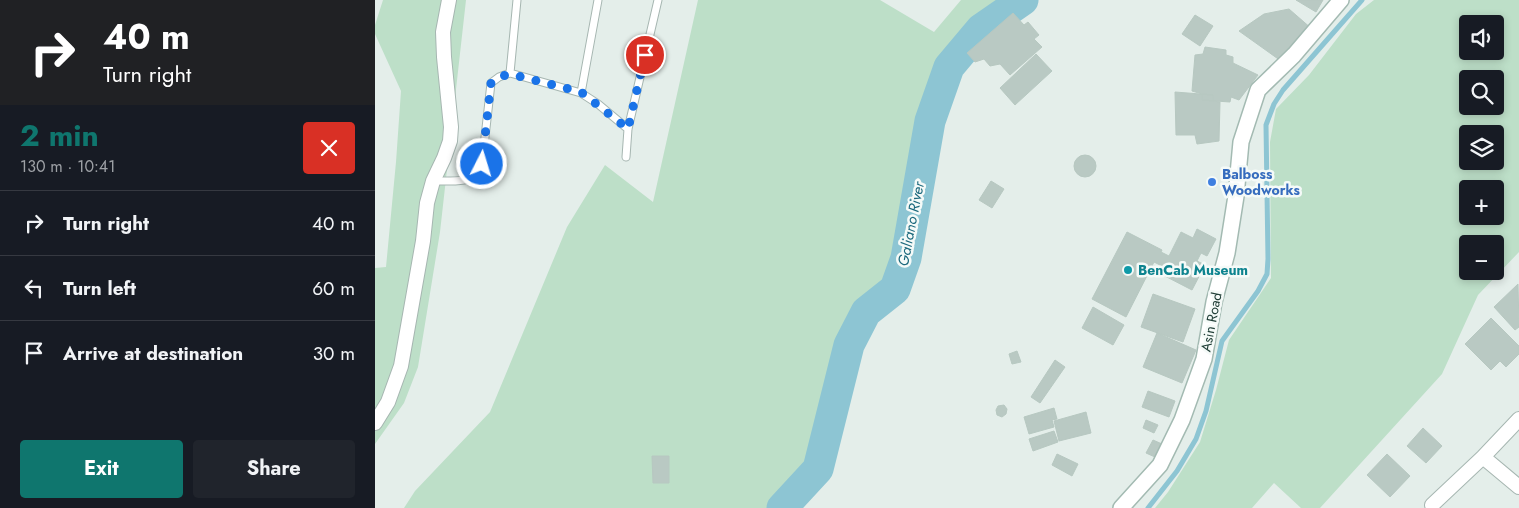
<!DOCTYPE html>
<meta charset="utf-8">
<style>
:root{--surface:#171b24;--page:#20242c;--text:#f1f3f6;--muted:#9ea1a6;--line:#363941;--accent:#0f766e}
body{margin:0;font-family:Jost,sans-serif;background:var(--page);color:var(--text);height:100vh;display:flex;flex-direction:column;font-size:19px;white-space:nowrap}
*{box-sizing:border-box;margin:0}
p{font-size:16px;color:var(--muted)}
.icon{flex:none;width:28px;height:28px;fill:none;stroke:currentColor;stroke-width:2;stroke-linecap:round;stroke-linejoin:round}
.map{position:relative;flex:1;overflow:hidden}
.details{display:flex;flex-direction:column;background:var(--surface);width:375px}
.details>*{flex:none}
.banner{background:#202124;color:#fff;overflow:hidden}
.buttons{position:absolute;left:1084px;top:15px;display:grid;gap:10px}
.buttons a{display:grid;place-items:center;width:45px;height:45px;border-radius:5px;background:var(--surface);box-shadow:0 2px 8px #0003;font-size:25px}
.pin{position:absolute;display:grid;place-items:center;width:42px;height:42px;color:#fff;margin:-21px;border:2px solid #fff;border-radius:50%;box-shadow:0 1px 5px #0007}
.me{position:absolute;width:55px;margin:-28px;rotate:5deg;stroke-linejoin:round;filter:drop-shadow(0 0 4px #0008)}
.turn{display:flex;align-items:center;gap:18px;height:105px;padding:0 20px;font-size:22px}
.turn .icon{width:65px;height:65px;stroke-width:2.5}
.turn b{display:block;font-size:35px;line-height:42px}
.round{display:grid;place-items:center;flex:none;width:52px;height:52px;border-radius:5px;background:var(--page)}
.overview{display:flex;align-items:center;justify-content:space-between;height:85px;padding:0 20px}
h1{font-size:30px;font-weight:700;line-height:38px;color:var(--accent)}
.primary-button{display:flex;gap:10px;margin-top:auto;padding:10px 20px}
.primary-button a{flex:1;height:58px;border-radius:5px;background:var(--accent);color:#fff;font-size:20px;font-weight:700;line-height:58px;text-align:center}
.primary-button a+a{background:var(--page);color:var(--text)}
ul{padding:0;list-style:none}
li{display:flex;align-items:center;gap:15px;height:65px;padding:0 20px;border-top:1px solid var(--line)}
li div{flex:1}
li b{display:block;font-size:19px}
li em{font-style:normal}
main{display:flex;flex:1;min-height:0}
.map>svg:first-child{display:block}
</style>
<main>
<section class="details">
<div class="banner">
<div class="turn"><svg class="icon" aria-label="right" viewBox="0 0 24 24"><path d="M7 20v-9h11M14 6l5 5-5 5"/></svg><div><b>40 m</b>Turn right</div></div>
</div>
<div class="overview"><div><h1>2 min</h1><p>130 m · 10:41</p></div><a class="round" style="background:#d93025;color:#fff"><svg class="icon" aria-label="close" viewBox="0 0 24 24"><path d="M6 6l12 12M18 6L6 18"/></svg></a></div>
<ul>
<li><svg class="icon" aria-label="right" viewBox="0 0 24 24"><path d="M7 20v-9h11M14 6l5 5-5 5"/></svg><div><b>Turn right</b></div><em>40 m</em></li>
<li><svg class="icon" aria-label="left" viewBox="0 0 24 24"><path d="M17 20v-9H6M10 6l-5 5 5 5"/></svg><div><b>Turn left</b></div><em>60 m</em></li>
<li><svg class="icon" aria-label="arrive" viewBox="0 0 24 24"><path d="M6 21V4h12l-3 4 3 4H6"/></svg><div><b>Arrive at destination</b></div><em>30 m</em></li>
</ul>
<div class="primary-button"><a>Exit</a><a>Share</a></div>
</section>
<div class="map">
<svg width="1144" height="508" viewBox="0 0 1144 508">
<rect width="100%" height="100%" fill="#e4eeea"/>
<path fill="#bddfc8" fill-rule="evenodd" d="M8,0H91L65,232L43,367L29,403L0,444V268L11,267L21,162L26,91L0,34V25Z
M323,0H505L559,32L586,0H648L606,29L574,67L555,121L531,258L520,289L491,312L474,345L443,469L407,508H29L40,491L115,412L192,227L230,165L278,202Z
M999,0H1144V252L1103,295L1067,374L945,508H926L899,483L877,508H780L793,492L825,442L841,390L854,340L896,278L895,142L901,109L934,75L981,14ZM1092,24H1120V51H1092ZM1092,79H1120V106H1092ZM1092,134H1120V161H1092ZM1092,189H1120V216H1092ZM1092,244H1120V271H1092Z"/>
<g fill="none" stroke-linecap="round" stroke-linejoin="round">
<path stroke="#8dc5d3" stroke-width="5" d="M773,508L802,471L821,439L831,411L847,341L883,291L892,274L893,259L891,125L899,104L908,90L987,0"/>
<path stroke="#8dc5d3" stroke-width="31" d="M407,508L443,469L474,345L491,312L520,289L531,258L555,121L574,67L606,29L648,0"/>
</g>
<path fill="#b9c9c3" stroke="#b7c8c1" d="M921,0H948L941,12Z
M914,9L937,29L906,61L864,31L889,14Z
M638,13L649,25L653,22L664,35L659,39L667,47L635,75L625,64L615,66L609,59L600,62L592,53Z
M820,15L838,26L825,46L807,34Z
M830,47L851,50V55L858,57V63L883,75L864,100L856,97L855,102L827,100V94L817,91L820,55L828,54Z
M661,54L677,71L640,105L625,88Z
M800,92L838,95V101L845,102L844,141L822,144L820,135H801Z
M699 166a11 11 0 1 1 22 0a11 11 0 1 1-22 0Z
M616,181L629,189L617,208L604,200Z
M822,229L841,239L832,256L826,253L822,261L830,265L817,290L786,274L789,267L779,262L751,317L717,299L752,232L787,250L786,252L794,256L806,232L818,238Z
M1143,284L1144,327L1140,330L1119,307Z
M778,294L820,309L808,342L766,327Z
M718,307L749,325L738,345L707,328Z
M1116,318L1144,346V354L1131,367L1125,361L1116,370L1090,344Z
M782,333L821,350L807,383L768,367Z
M642,351L646,362L637,364L634,354Z
M680,360L690,367L665,403L656,397Z
M773,391L800,401L794,417L767,407Z
M629,405L632,409L631,414L627,417L622,415L621,410L623,406Z
M679,408L682,419L677,420L679,427L654,434L649,417Z
M711,412L716,433L684,441L679,421Z
M771,420L783,425L779,433L768,428Z
M1048,428L1067,446L1051,463L1032,446Z
M679,431L683,442L658,451L654,439Z
M778,440L787,444L780,457L771,453Z
M682,454L703,464L697,476L677,465Z
M1012,454L1035,476L1015,497L992,475Z
M277,456H294V483H278Z"/>
<g fill="none" stroke-linecap="round" stroke-linejoin="round">
<g stroke="#a6b6b1" stroke-width="9">
<path id="service" d="M135,73L142,0
M206,93L223,0
M251,157L253,129L283,0
M59,181C80,180 97,186 107,164L116,83L124,77L135,73L206,93L223,104L253,129"/>
</g>
<g stroke="#a6b6b1" stroke-width="16">
<path id="minor" d="M0,423L13,402L26,366L48,241L52,203L58,181L69,158L75,141L76,127L69,57L68,32L74,0
M1108,457L1144,487
M1057,505L1108,457L1144,419"/>
</g>
<g stroke="#a3bab2" stroke-width="18">
<path id="secondary" d="M746,508L785,465L807,420L829,359L839,302L852,253L861,196L866,142L883,90L919,55L966,0"/>
</g>
<use href="#service" stroke="#fff" stroke-width="7"/>
<use href="#minor" stroke="#fff" stroke-width="14"/>
<use href="#secondary" stroke="#fff" stroke-width="15"/>
</g>
<g fill="none" stroke-linecap="round" stroke-linejoin="round">
<path stroke="#1a73e8" stroke-width="9" stroke-dasharray="0 16.2" d="M107,164L116,83L124,77L135,74L206,92L253,129L270,55"/>
</g>
<circle fill="#3f7fe0" stroke="#f5faf8" stroke-width="2" cx="837" cy="182" r="5"/>
<circle fill="#0f9aa8" stroke="#f5faf8" stroke-width="2" cx="753" cy="270" r="5"/>
<g text-anchor="middle" stroke-width="5" stroke-linejoin="round" paint-order="stroke">
<g font-size="14" font-weight="bold" fill="#366cbe" stroke="#f5faf8" text-anchor="start">
<text x="847" y="179">Balboss<tspan x="847" dy="16">Woodworks</tspan></text>
</g>
<g font-size="14" font-weight="bold" fill="#0d838f" stroke="#f5faf8" text-anchor="start">
<text x="763" y="275">BenCab Museum</text>
</g>
<g font-size="14" fill="#234039" stroke="#f5faf8">
<text transform="translate(836 322) rotate(-79)" y="5">Asin Road</text>
</g>
<g font-size="15" font-style="italic" fill="#1c697d" stroke="#f5faf8">
<text transform="translate(536 224) rotate(-79)" y="5">Galiano River</text>
</g>
</g>
</svg>
<div class="buttons">
<a><svg class="icon" aria-label="sound" viewBox="0 0 24 24"><path d="M4 9h4l5-4v14l-5-4H4zM17 9q2 3 0 6"/></svg></a>
<a><svg class="icon" aria-label="search" viewBox="0 0 24 24"><circle cx="10" cy="10" r="6"/><path d="M15 15l6 6"/></svg></a>
<a><svg class="icon" aria-label="layers" viewBox="0 0 24 24"><path d="M12 4l9 5-9 5-9-5zM3 14l9 5 9-5"/></svg></a>
<a>+</a>
<a>−</a>
</div>
<div class="pin" style="left:270px;top:55px;background:#d93025"><svg class="icon" aria-label="arrive" viewBox="0 0 24 24"><path d="M6 21V4h12l-3 4 3 4H6"/></svg></div>
<svg class="me" style="left:107px;top:164px" viewBox="-20 -20 40 40"><circle r="17" fill="#1a73e8" stroke="#fff" stroke-width="3"/><path d="M0-11L8 9 0 5-8 9z" fill="#fff"/></svg>
</div>
</main>
